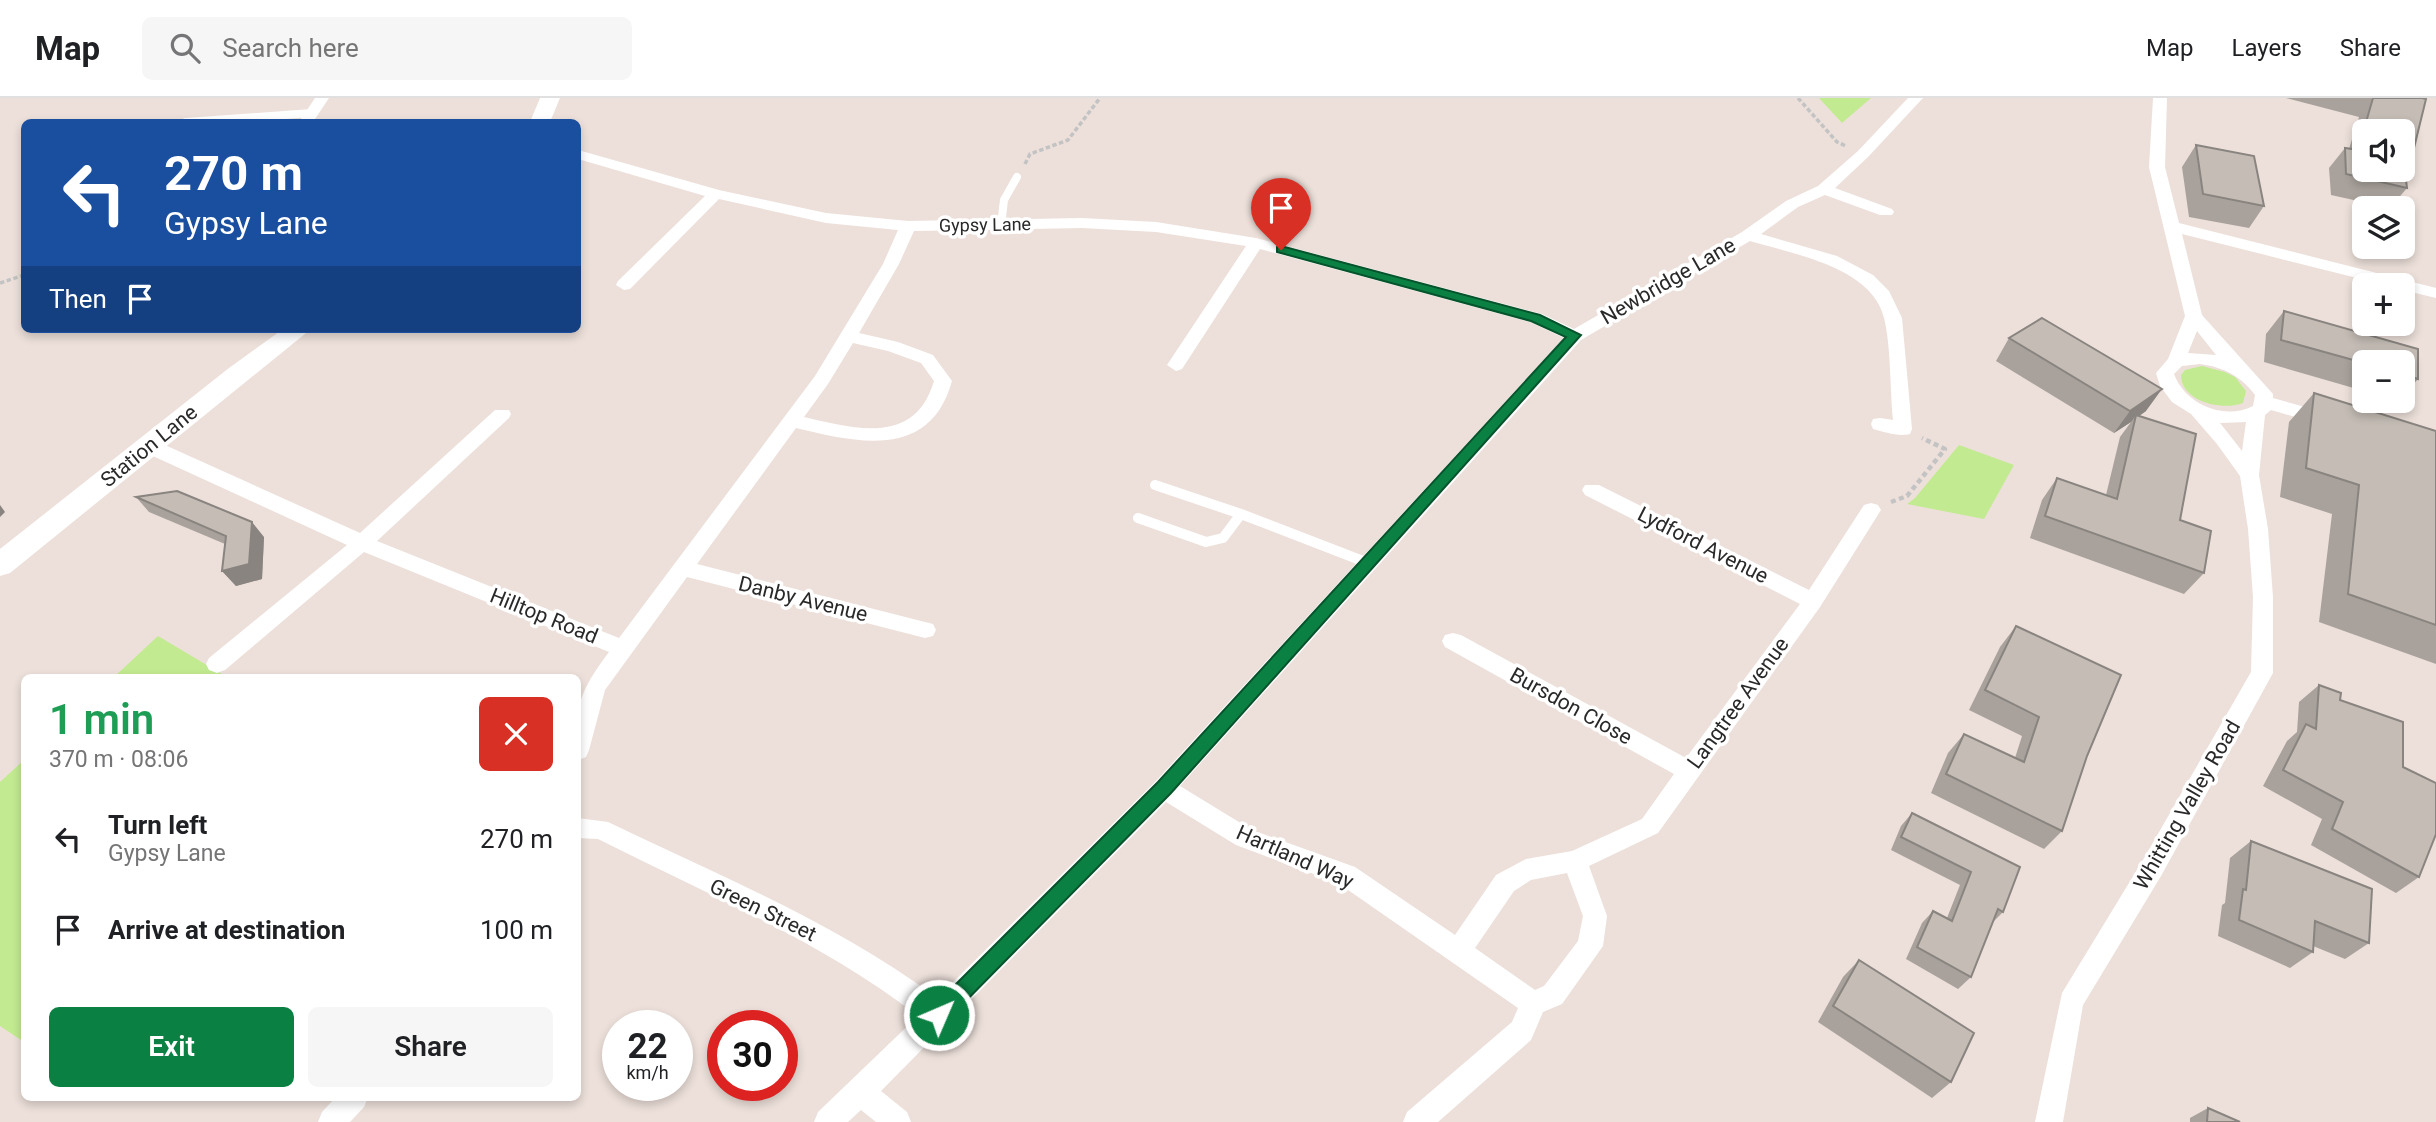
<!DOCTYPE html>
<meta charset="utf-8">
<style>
:root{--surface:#fff;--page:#f6f6f6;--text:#202124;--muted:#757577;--line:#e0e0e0;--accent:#0b8043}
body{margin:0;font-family:Roboto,sans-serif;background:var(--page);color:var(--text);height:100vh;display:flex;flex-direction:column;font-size:26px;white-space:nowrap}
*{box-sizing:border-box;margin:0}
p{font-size:23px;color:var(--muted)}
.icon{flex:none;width:38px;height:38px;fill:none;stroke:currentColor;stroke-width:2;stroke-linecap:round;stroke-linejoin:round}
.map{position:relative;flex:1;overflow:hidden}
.details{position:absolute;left:21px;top:576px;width:560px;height:427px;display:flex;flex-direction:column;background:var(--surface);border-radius:10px;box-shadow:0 4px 10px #0003}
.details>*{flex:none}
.guide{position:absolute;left:21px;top:21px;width:560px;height:214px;border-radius:10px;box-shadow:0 4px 10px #0003;background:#1a4fa0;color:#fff;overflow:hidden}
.tools{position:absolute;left:2352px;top:21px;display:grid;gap:14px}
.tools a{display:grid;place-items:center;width:63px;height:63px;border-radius:10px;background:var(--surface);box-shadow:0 4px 10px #0003;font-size:35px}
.speed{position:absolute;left:602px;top:912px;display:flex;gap:14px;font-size:35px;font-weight:700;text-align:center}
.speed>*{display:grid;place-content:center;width:91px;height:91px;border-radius:50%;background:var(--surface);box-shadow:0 4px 10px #0003;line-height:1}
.speed small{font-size:18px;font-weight:400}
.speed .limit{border:10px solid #d22;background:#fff;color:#111}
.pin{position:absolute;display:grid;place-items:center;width:60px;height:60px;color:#fff;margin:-72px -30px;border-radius:50% 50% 50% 0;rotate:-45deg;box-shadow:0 0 7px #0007}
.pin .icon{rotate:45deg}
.me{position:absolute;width:77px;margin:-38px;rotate:45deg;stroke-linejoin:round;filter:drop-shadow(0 0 5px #0008)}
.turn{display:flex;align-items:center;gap:24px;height:147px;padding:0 28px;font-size:32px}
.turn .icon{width:91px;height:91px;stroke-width:2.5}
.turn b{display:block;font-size:49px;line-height:60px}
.then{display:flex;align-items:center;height:66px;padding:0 28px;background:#0003;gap:14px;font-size:26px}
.round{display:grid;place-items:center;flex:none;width:74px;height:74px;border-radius:10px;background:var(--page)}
.headline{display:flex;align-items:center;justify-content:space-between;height:119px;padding:0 28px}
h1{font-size:42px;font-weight:600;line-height:52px;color:#1e9e55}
.button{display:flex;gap:14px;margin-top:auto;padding:14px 28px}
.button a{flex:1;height:80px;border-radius:10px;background:var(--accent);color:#fff;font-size:28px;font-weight:600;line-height:80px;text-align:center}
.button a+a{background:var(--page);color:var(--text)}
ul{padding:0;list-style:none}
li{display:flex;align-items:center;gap:21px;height:91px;padding:0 28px}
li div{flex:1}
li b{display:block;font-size:26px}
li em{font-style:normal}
header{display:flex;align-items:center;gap:42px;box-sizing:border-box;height:98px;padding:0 35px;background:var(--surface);border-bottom:2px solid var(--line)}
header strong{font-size:33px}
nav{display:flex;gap:38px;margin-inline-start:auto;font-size:24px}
.search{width:490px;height:63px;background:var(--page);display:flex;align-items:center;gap:18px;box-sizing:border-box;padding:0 24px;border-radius:10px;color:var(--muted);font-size:26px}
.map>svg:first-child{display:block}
</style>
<header>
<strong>Map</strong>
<div class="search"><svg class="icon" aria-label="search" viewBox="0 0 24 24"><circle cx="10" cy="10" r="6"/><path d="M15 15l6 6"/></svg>Search here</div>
<nav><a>Map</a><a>Layers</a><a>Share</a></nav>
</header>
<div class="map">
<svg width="2436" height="1024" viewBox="0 0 2436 1024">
<rect width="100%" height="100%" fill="#ede0da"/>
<path fill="#c2ea90" d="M1819,0H1871L1842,25Z
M2202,268L2225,274L2235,279L2246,293L2243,305C2223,313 2181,304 2181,277L2185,272Z
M1959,347L2014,367L1984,421L1907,406L1915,400Z
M158,538L227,579H114Z
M24,662V944L0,928V684Z"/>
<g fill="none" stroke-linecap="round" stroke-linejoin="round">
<path stroke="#c3c3c3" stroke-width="3.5" stroke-dasharray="4.5 2.5" stroke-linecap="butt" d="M1798,0L1837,44L1846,48
M1025,66L1030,56L1068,42L1100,0
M0,185L24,177"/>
<path stroke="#c3c3c3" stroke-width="4.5" stroke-dasharray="5 3.5" stroke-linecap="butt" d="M1891,404L1907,398L1945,351L1922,340"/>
<path stroke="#fff" stroke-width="8" d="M186,24L312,15
M1001,127L1004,102L1017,79"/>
<path stroke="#fff" stroke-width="10" d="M1155,387L1241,416
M1138,420L1206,444L1223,440L1241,416L1368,465"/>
<path fill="#fff" fill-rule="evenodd" d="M315,0H329L313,24H299Z
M1908,0H1923L1868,59L1835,90L1892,111L1894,114L1892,117H1880L1825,97L1798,109L1761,136L1837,158L1873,177L1889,193L1902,220L1912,331L1910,336C1898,339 1885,334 1873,331L1871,326L1873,321L1880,320L1893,322C1890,293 1891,247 1884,220C1872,169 1793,156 1750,143L1581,242L1180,688L1252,732L1355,769L1455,837L1496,777L1526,761L1572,753L1642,721L1674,676L1445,549L1442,543L1445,537L1453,535L1461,537L1686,660L1800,506L1585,397L1582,392L1585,387H1599L1809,492L1864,407L1871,405L1878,407L1881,412L1820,509L1658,735L1589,768L1607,818L1603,848L1562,906L1543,914L1531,942L1438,1024H1403L1407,1014L1512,924L1518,910L1338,785L1236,747L1166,704L881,993L907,1014L911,1024H876L861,1012L848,1024H814L818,1014L918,918C821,843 707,796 598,741L578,740V720L608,724C720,778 836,825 937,900L1156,683L1564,240L1530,224L1260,151L1182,271L1176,273L1167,267L1246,148L1156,134L1082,130L914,133L899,166L859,235L898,244L933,257L952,283C930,362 858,345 796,330L697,466L925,524L933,526L936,532L933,538L925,540L687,479L605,592L589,652L586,659L578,662C573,611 579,594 609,554L364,454L225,572L217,575L209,572L206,566L209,560L347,447L142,353L140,348L142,343H156L360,435L495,312H509L511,316L509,320L377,443L619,540L815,278L883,166L898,132L826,125L719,101L630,191L624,192L616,187L618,183L705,98L578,61V52L719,92L826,115L908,123L1082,120L1156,124L1256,140L1542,216L1574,231L1742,134L1786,103L1818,88L1858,53ZM853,245L888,253L921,265L934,283C915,348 855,331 804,319L828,286ZM1567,775L1583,818L1578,843L1544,888L1535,892L1475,850L1514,793L1531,782Z
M2153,0H2167L2165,69L2179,125L2436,190V200L2403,192V187H2385L2182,136L2202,217L2273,296V300L2330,316L2332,321L2330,326L2323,327L2271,312L2265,317L2259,377L2268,431L2273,499V575L2161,778L2083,907L2063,1024H2035L2062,895L2143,762L2251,574L2253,499L2248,431L2240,378L2217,346L2191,316L2172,304L2160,288L2156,275L2168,261L2185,218L2149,69ZM2197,233L2216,257L2188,255ZM2200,266C2223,269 2241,278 2255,297L2253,308C2224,323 2185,306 2174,276L2182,268ZM2246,324L2242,353L2220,325Z
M336,999H368L364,1009L350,1024H318L322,1014Z"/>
<path fill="#fff" fill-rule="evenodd" d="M540,0H560L550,24H530Z
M283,231H311L10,475L0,478V451L229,270Z"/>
</g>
<path fill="#a9a29c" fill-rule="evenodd" d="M2286,0H2422L2414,50L2403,64L2407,90L2390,110L2331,97L2329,70L2345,50L2349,51L2359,19ZM2403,33V72H2364Z
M2196,47L2264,108L2249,130L2189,119L2182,69Z
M2284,213L2418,251V281L2403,298V264H2364V293L2264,264L2266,236Z
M2009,240L2146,313L2139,318L2180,422L2204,475L2184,496L2030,440L2042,402L2057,380L2106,397L2120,339L2131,324L2114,335L1996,263Z
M2314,295L2436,333V566L2319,524L2332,416L2280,399L2289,324Z
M136,399L264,439L262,481L236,488L222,473L225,446L149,414Z
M2016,528L2087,658L2062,733L2044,751L1931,695L1948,655L1964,636L2015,660L2022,638L1969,612L2000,549Z
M2319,587L2340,602L2403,669L2419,779L2396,795L2311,747L2322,721L2263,688L2287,643L2297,634L2299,604Z
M1912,715L2020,769L2003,814L1993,824L1971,879L1958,891L1906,861L1922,825L1933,813L1947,820L1960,787L1891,752L1901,728Z
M2251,743L2369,845L2345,861L2313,848V854L2290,870L2218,838L2222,807L2225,805L2230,760Z
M1859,862L1951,984L1932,1000L1818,924L1843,879Z
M2208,1010L2240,1024H2190V1020Z"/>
<path fill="#89847f" d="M2162,291L2146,313L2135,321L2136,317L2131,324L2114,335L2130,313Z
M0,407L5,414L0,419Z
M252,424L264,439L262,481L236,488L222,473Z"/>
<path fill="#c4bcb5" stroke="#89847f" stroke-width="2" d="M2373,0H2422L2426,1L2414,50L2403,47V33H2364V72H2403V58L2407,90L2346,76L2345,50L2358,52Z
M2196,47L2254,58L2264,108L2203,96Z
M2284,213L2418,251V281L2403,276V264H2364V265L2281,242Z
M2042,220L2162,291L2130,313L2009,240Z
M2314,295L2436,333V527L2348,496L2359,387L2306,370Z
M2136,317L2196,336L2180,422L2211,433L2204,475L2045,418L2057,380L2117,401Z
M177,393L252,424L249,466L222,473L226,438L136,399Z
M2016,528L2121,577L2087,658L2062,733L1946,676L1964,636L2024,664L2039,619L1985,592Z
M2319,587L2341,595L2340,602L2403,624V669L2436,685V736L2419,779L2332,731L2343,704L2283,672L2306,626L2316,631Z
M1912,715L2020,769L2003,814L1998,811L1971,879L1917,849L1933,813L1952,823L1971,774L1901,739Z
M2251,743L2372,791L2369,845L2315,823L2313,854L2239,822L2243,791L2246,792Z
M1859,862L1974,935L1951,984L1833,908Z
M2208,1010L2240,1024H2207Z"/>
<path fill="#0b8043" stroke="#07532c" stroke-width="2" d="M1281,148L1540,217L1581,237L1171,695L946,923L939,926L932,923L929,917L932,910L1158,684L1566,239L1531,223L1277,154V149Z"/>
<g text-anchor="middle" stroke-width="7" stroke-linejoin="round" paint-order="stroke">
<g font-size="18" fill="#292929" stroke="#fff">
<text transform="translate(985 127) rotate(-1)" y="6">Gypsy Lane</text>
</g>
<g font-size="21" fill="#292929" stroke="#fff">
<text transform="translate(1668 183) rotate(-30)" y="7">Newbridge Lane</text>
<text transform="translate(149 348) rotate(-39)" y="7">Station Lane</text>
<text transform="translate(1703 447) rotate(27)" y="7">Lydford Avenue</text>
<text transform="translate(803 501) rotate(14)" y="7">Danby Avenue</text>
<text transform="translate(544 518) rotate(22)" y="7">Hilltop Road</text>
<text transform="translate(1738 605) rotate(-54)" y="7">Langtree Avenue</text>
<text transform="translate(1571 608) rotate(29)" y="7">Bursdon Close</text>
<text transform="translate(2187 707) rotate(-60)" y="7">Whitting Valley Road</text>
<text transform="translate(1295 759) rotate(24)" y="7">Hartland Way</text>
<text transform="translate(763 812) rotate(26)" y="7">Green Street</text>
</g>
</g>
</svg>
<div class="tools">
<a><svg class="icon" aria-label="sound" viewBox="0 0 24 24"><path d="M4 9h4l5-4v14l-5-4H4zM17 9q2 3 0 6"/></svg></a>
<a><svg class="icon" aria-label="layers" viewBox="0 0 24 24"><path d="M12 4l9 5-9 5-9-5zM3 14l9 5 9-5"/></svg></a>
<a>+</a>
<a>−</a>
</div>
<div class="speed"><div>22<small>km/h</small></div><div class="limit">30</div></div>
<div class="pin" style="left:1281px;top:152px;background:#d93025"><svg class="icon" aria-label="arrive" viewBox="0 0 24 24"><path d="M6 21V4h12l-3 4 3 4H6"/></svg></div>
<svg class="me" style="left:939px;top:917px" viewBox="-20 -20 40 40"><circle r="17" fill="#0b8043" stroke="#fff" stroke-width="3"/><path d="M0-11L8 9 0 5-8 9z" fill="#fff"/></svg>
<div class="guide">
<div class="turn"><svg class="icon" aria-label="left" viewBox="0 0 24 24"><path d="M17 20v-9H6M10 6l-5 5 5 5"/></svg><div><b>270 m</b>Gypsy Lane</div></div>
<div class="then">Then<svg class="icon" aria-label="arrive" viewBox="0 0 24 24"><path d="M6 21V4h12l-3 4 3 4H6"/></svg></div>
</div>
<section class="details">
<div class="headline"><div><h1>1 min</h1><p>370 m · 08:06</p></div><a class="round" style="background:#d93025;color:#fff"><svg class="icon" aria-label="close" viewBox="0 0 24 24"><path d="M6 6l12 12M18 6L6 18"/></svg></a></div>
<ul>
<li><svg class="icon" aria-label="left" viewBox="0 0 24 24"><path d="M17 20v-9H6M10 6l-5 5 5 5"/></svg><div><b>Turn left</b><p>Gypsy Lane</p></div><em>270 m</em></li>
<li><svg class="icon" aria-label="arrive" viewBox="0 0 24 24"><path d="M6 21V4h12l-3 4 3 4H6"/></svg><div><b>Arrive at destination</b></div><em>100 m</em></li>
</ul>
<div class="button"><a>Exit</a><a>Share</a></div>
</section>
</div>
